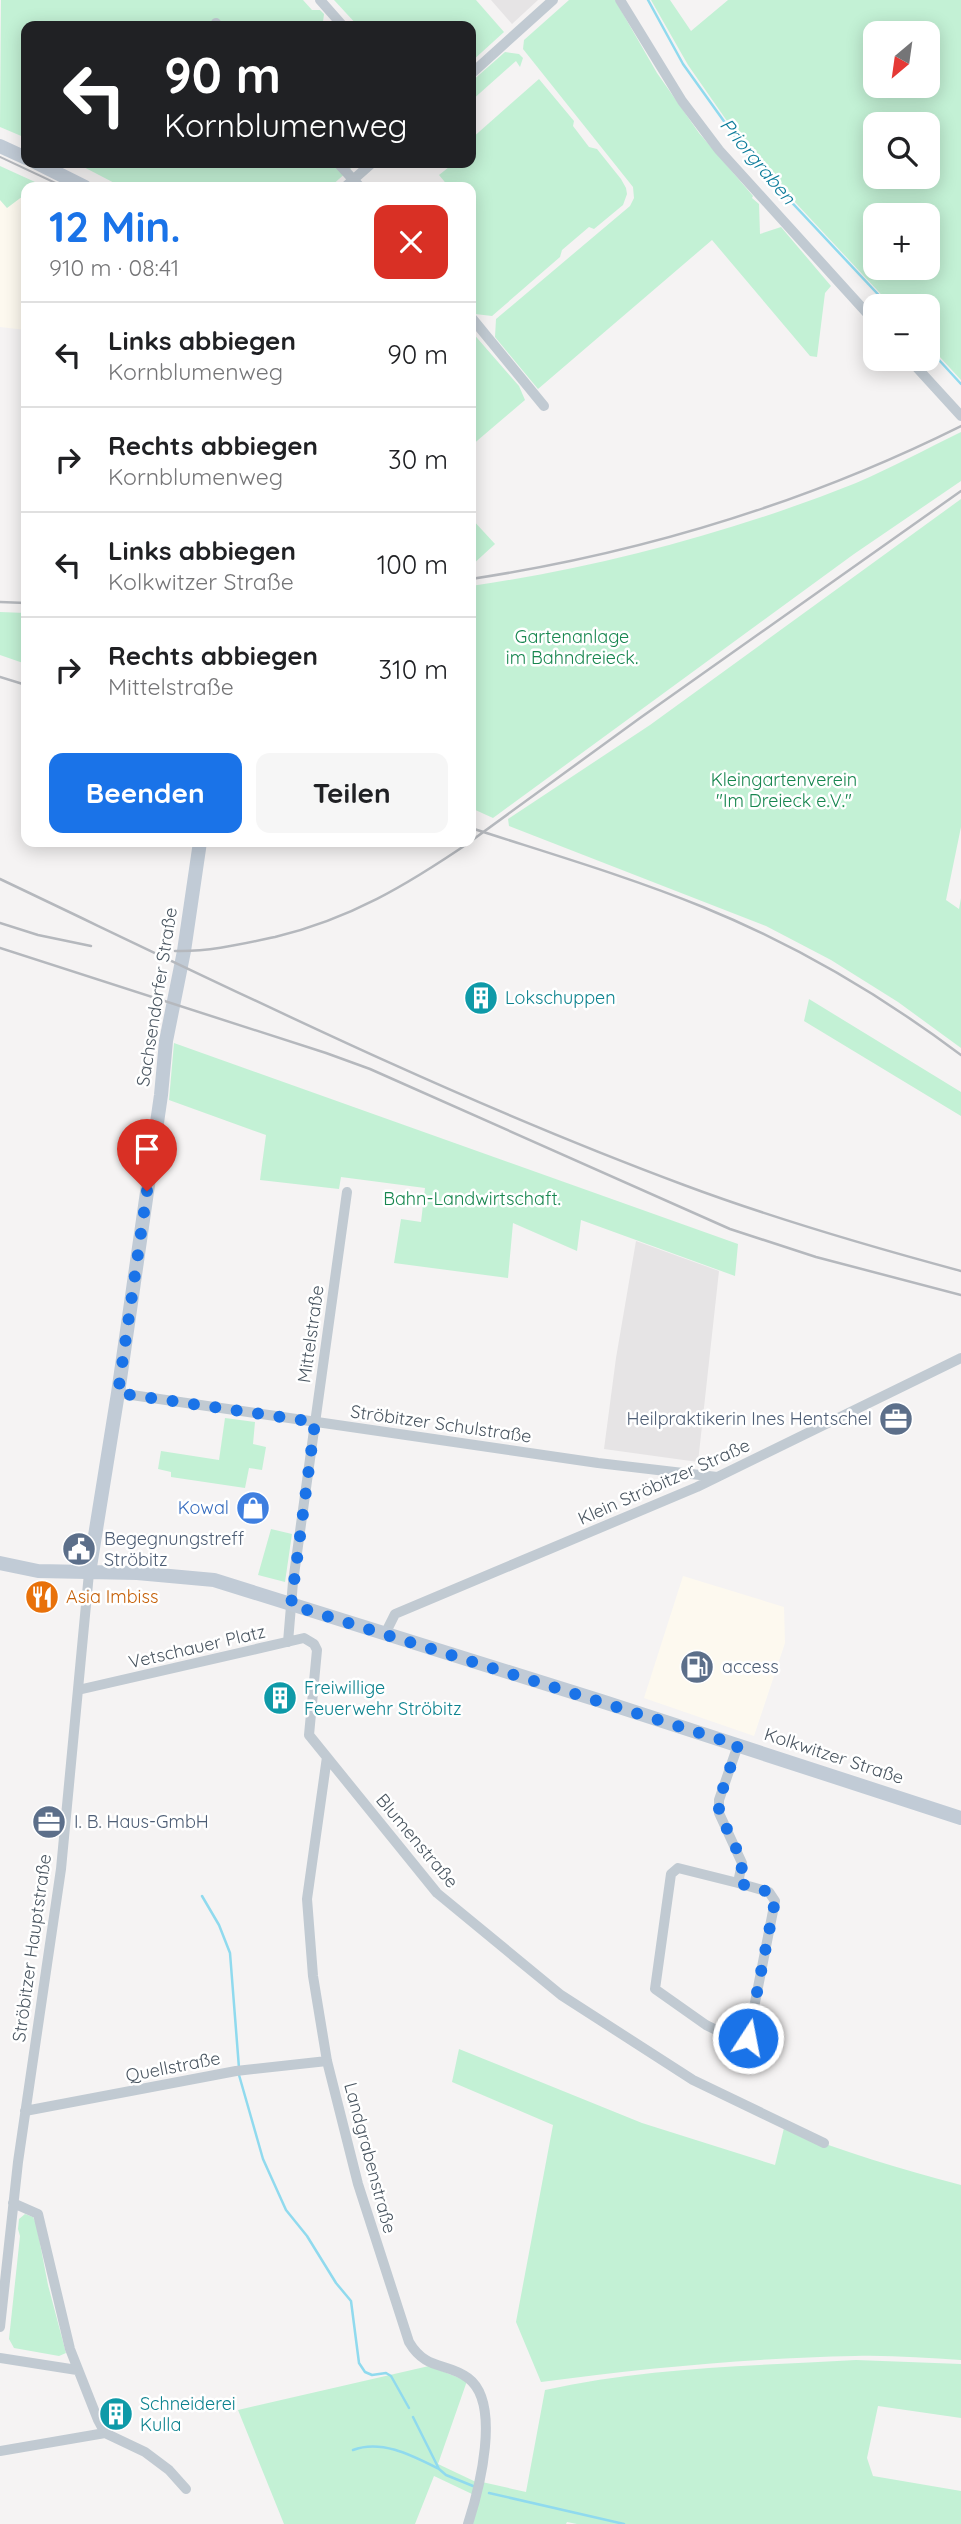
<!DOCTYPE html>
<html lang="de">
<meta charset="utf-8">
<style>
:root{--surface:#fff;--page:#f6f6f6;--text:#202124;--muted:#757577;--line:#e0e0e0;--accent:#1a73e8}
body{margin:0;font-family:Quicksand,sans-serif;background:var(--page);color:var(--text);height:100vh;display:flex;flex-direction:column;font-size:26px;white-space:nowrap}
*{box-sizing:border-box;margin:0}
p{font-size:23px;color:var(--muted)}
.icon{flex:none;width:38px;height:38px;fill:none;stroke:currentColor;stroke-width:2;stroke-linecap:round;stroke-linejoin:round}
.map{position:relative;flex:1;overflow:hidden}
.side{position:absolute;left:21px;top:182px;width:455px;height:665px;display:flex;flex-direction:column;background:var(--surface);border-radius:14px;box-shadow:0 4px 18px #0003}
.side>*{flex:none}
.banner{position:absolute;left:21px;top:21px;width:455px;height:147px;border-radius:14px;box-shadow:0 4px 18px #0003;background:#202124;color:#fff;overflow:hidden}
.needle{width:46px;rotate:209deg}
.controls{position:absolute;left:863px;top:21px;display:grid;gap:14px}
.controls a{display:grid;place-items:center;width:77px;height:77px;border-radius:14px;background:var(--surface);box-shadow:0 4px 18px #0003;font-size:35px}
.pin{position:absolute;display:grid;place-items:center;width:60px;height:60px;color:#fff;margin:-72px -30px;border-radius:50% 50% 50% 0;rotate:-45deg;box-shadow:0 0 7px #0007}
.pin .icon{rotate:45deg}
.me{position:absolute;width:77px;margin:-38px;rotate:11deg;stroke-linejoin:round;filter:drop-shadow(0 0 5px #0008)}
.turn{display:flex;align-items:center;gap:24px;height:147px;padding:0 28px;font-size:32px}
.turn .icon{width:91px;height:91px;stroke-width:2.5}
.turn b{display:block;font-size:49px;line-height:60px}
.round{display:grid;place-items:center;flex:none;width:74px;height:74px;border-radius:14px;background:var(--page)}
.summary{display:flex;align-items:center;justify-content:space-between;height:119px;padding:0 28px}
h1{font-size:42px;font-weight:700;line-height:52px;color:var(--accent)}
.action{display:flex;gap:14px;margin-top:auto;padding:14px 28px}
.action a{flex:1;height:80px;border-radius:14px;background:var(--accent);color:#fff;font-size:28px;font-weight:700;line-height:80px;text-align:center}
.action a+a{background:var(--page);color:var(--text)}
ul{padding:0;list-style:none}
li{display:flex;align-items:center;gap:21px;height:105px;padding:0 28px;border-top:2px solid var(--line)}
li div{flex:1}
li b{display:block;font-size:26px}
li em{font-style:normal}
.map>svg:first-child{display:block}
</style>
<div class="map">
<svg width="961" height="2524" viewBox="0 0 961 2524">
<rect width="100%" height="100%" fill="#f5f3f3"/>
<path fill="#fdf9ef" d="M23,195L26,196V330L0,327V200L7,208Z
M683,1576L784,1607L785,1643L754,1736L644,1698Z"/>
<path fill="#e6e4e5" d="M491,0H538L512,24Z
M636,1241L719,1271L698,1462L604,1449L616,1358Z"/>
<path fill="#c3f1d5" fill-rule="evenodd" d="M1,0H303L312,10H320L324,14L323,22L327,26H26V138L0,127Z
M334,0H476L504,32L471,62V26H358Z
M569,0H615L657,73L699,133L753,196L752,198L759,204L760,234L781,227L831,286L825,293L817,357L810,356L712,240L538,389L495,337L496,319L630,206L634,198L633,187L523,49L524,40Z
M651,0H670L691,31L728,0H961V380L928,344V306H892L750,154L688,65ZM875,33H928V86H875ZM928,124V177H875V124ZM928,215V268H875V215Z
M505,52L519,54L523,58L520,67L516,61L471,101V82Z
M539,79L574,121L573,126L589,147L597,149L621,179L626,188L627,194L623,205L594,229L589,227L562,250L560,257L492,316L475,314L471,310V187H449L439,175L454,163H471V139Z
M76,163H357L330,187H122Z
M0,166L46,187H26V196H23L7,208L0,200Z
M471,331L519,386L525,400L471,446Z
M961,432V481L854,554L493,818L471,808V586C602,567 733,532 856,483C891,468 926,449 961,432Z
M961,499V827L946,900L959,909L961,898V1048L898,1002L831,960L766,926L509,826L508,819L650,725Z
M471,518L495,544L471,566Z
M0,612L26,613V664L0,655Z
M809,999L961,1092V1116L804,1021Z
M174,1043L738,1244L735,1276L581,1220L577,1251L513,1223L508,1278L394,1263L401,1219L421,1222L425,1188L341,1177L339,1189L260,1180L266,1135L169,1100Z
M225,1418L255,1422L253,1444L266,1447L262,1470L249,1468L245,1488L171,1477V1472L158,1469L161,1451L219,1460Z
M271,1529L292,1534L285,1582L258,1575Z
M459,2049L642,2123L775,2165L784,2128C842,2152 901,2169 961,2185V2360C926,2358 890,2355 855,2356C750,2358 645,2368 541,2382L516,2322L553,2125L452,2082Z
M25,2214L33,2217L36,2223L48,2285L66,2353L59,2356L14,2348L9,2339L20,2236L18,2229L19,2219Z
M856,2360L961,2364V2418L878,2406L867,2458L873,2476L961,2491V2524H577L567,2522L566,2524H473L482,2482L526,2492L545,2390C648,2367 750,2366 856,2360Z
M429,2366L467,2381L438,2464L476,2482L472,2494L434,2476L415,2524H284L238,2410Z"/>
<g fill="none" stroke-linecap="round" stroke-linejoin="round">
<path stroke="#90daee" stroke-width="2.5" d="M648,0L683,64L751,159L889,306
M928,348L961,384
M202,1896L219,1925L230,1953L239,2068
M239,2075L263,2159L286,2210L307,2236L336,2283L351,2301L359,2363L365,2372L372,2375L386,2373L391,2376L409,2408
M413,2417L439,2469L446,2475L473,2486
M353,2450C382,2439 413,2456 439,2469
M489,2493L624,2524"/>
<path stroke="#c1cad2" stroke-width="10" d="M320,0L343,26
M620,0L682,101L719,150L875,322
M216,23L218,26
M471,74L553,0
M338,163L360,187
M345,187L372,163
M471,317L544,406
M909,359L961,416
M118,1393L598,1463L717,1477
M385,1634L395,1614L697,1487L961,1358
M288,1642L293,1582L347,1192
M78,1690L304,1638L314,1644L317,1650L309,1735L437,1893L561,1995L693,2080L824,2143
M738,1745L719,1800V1813L742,1863L738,1883L769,1892L775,1901L748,2038L741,2042L706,2025L655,1989L671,1874L678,1868L738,1883
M327,1757L307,1899L313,1976L327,2061L358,2184L409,2342C426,2371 447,2362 468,2378C502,2403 479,2490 468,2524
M25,2111L236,2071L327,2061
M13,2203L38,2214L70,2349L98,2420L105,2433L145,2452L169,2470L186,2489
M0,2327L18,2162L61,1869L89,1573
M0,2358L77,2370
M0,2451L105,2433"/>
<path stroke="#c1cbd6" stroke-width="14" d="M0,146L26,158
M37,163L85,187
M0,1563L38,1571L137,1573L214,1580L601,1701L961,1818
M89,1573L118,1393L161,1095L166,1041L184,951L200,842"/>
<path stroke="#b5b8bd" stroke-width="2" d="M0,157L64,187"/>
<path stroke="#b5b8bd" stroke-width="2.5" d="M471,579C642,553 806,503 961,426
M0,602L26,603
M0,677L26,685
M471,828C548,853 627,876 703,907C796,945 881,995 961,1055
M471,841L640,718L961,491
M0,879C225,986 450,1098 684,1185C775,1219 868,1246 961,1271
M0,923L38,935L91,946
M0,948L326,1053L370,1069L730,1229L816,1257L961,1295
M175,951C209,952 242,944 275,937C350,919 407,885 470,842"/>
</g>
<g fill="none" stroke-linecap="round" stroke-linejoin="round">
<path stroke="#1a73e8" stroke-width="12" stroke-dasharray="0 21.6" d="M147,1191L118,1393L315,1422L291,1605L738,1745L719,1800V1812L743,1863L738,1883L769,1892L775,1901L748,2038"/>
</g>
<defs>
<g id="building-disc" transform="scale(1.75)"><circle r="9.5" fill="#0f9aa8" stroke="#fff"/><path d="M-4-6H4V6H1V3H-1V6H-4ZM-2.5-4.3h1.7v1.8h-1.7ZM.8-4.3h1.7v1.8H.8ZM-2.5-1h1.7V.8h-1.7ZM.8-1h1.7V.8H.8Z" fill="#fff"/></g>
<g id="office-disc" transform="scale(1.75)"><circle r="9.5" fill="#5c6f8a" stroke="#fff"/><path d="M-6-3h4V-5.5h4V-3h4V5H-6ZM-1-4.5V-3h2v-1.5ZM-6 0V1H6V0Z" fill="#fff"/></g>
<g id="shop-disc" transform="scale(1.75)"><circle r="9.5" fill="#3f7fe0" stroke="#fff"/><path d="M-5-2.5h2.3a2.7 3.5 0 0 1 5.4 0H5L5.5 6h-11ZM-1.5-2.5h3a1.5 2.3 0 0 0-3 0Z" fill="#fff"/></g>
<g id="civic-disc" transform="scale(1.75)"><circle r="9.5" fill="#5c6f8a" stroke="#fff"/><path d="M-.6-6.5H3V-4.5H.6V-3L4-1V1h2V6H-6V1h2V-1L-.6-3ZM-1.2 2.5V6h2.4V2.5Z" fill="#fff"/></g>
<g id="restaurant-disc" transform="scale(1.75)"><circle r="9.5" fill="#e8710a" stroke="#fff"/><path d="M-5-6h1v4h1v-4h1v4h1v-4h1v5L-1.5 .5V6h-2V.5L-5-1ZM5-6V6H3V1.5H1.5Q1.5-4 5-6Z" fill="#fff"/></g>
<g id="fuel-disc" transform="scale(1.75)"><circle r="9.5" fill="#5c6f8a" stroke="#fff"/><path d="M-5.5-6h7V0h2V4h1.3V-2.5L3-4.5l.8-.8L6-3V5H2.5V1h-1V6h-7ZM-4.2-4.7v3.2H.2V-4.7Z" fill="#fff"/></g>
</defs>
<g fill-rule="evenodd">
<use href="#building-disc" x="481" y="998"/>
<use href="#office-disc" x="896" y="1419"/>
<use href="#shop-disc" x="253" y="1508"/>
<use href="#civic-disc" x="79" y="1549"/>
<use href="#restaurant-disc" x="42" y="1597"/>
<use href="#fuel-disc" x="697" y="1667"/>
<use href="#building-disc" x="280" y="1698"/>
<use href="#office-disc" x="49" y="1822"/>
<use href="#building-disc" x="116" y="2414"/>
</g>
<g text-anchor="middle" stroke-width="5" stroke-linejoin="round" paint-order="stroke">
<g font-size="18" fill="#17864f" stroke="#fff">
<text x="572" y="643">Gartenanlage<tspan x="572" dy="21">im Bahndreieck.</tspan></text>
<text x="784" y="786">Kleingartenverein<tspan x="784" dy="21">"Im Dreieck e.V."</tspan></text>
<text x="472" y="1205">Bahn-Landwirtschaft.</text>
</g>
<g font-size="18" fill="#4a5661" stroke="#fff">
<text transform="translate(157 997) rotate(-81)" y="6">Sachsendorfer Straße</text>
<text transform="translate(311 1334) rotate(-82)" y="6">Mittelstraße</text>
<text transform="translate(441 1424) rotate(8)" y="6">Ströbitzer Schulstraße</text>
<text transform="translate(664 1482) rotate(-24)" y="6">Klein Ströbitzer Straße</text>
<text transform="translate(197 1647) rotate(-13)" y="6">Vetschauer Platz</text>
<text transform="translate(834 1756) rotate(18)" y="6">Kolkwitzer Straße</text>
<text transform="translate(417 1841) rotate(50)" y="6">Blumenstraße</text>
<text transform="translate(32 1948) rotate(-82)" y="6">Ströbitzer Hauptstraße</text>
<text transform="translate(173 2067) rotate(-11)" y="6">Quellstraße</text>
<text transform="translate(370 2158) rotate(75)" y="6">Landgrabenstraße</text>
</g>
<g font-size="18" fill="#0d838f" stroke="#fff" text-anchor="start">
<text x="505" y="1004">Lokschuppen</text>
<text x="304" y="1694">Freiwillige<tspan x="304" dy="21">Feuerwehr Ströbitz</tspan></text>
<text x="140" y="2410">Schneiderei<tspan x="140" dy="21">Kulla</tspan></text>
</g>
<g font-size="18" fill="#4e5e75" stroke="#fff" text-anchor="start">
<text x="872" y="1425" text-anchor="end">Heilpraktikerin Ines Hentschel</text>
<text x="104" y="1545">Begegnungstreff<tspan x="104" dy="21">Ströbitz</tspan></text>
<text x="722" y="1673">access</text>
<text x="74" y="1828">I. B. Haus-GmbH</text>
</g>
<g font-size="18" fill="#366cbe" stroke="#fff" text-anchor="end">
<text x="229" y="1514">Kowal</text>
</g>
<g font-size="18" fill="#c56008" stroke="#fff" text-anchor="start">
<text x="66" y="1603">Asia Imbiss</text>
</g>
<g font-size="19" font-style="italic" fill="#0c7c9b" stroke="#fff">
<text transform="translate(758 161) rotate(50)" y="7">Priorgraben</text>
</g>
</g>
</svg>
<div class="controls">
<a><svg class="needle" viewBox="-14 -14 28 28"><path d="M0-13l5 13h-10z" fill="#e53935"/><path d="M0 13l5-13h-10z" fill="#757577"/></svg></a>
<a><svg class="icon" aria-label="search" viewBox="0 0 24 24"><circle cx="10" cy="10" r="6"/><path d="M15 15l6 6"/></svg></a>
<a>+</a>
<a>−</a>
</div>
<div class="pin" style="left:147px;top:1191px;background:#d93025"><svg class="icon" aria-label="arrive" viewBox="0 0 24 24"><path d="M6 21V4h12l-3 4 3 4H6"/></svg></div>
<svg class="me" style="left:748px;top:2038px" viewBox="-20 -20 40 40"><circle r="17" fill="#1a73e8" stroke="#fff" stroke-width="3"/><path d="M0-11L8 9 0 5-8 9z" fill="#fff"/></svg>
<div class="banner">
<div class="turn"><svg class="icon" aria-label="left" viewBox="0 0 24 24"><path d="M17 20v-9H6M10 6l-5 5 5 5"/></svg><div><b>90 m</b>Kornblumenweg</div></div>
</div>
<section class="side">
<div class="summary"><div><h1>12 Min.</h1><p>910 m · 08:41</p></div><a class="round" style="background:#d93025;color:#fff"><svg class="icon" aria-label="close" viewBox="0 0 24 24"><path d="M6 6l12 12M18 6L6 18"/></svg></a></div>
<ul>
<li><svg class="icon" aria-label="left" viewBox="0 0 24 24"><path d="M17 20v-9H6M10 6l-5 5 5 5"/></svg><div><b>Links abbiegen</b><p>Kornblumenweg</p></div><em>90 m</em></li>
<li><svg class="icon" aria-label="right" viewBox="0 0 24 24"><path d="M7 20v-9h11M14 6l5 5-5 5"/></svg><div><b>Rechts abbiegen</b><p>Kornblumenweg</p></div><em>30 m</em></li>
<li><svg class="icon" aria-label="left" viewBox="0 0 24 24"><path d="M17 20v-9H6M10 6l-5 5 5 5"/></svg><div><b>Links abbiegen</b><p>Kolkwitzer Straße</p></div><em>100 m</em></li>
<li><svg class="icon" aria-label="right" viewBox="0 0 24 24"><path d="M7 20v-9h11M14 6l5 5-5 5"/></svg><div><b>Rechts abbiegen</b><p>Mittelstraße</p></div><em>310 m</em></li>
</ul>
<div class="action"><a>Beenden</a><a>Teilen</a></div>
</section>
</div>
